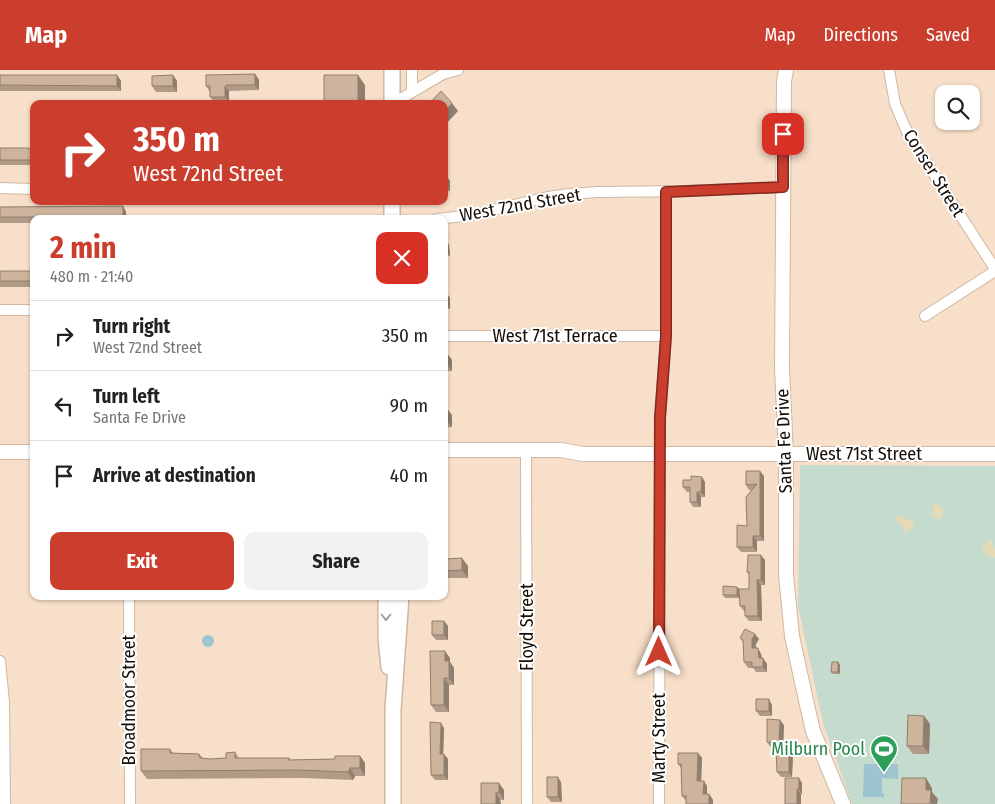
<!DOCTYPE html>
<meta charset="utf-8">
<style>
:root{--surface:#fff;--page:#f2f2f2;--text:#222;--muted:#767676;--line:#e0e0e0;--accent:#cb3e2e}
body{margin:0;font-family:"Fira Sans Condensed",sans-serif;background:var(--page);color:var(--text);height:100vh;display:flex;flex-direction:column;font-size:19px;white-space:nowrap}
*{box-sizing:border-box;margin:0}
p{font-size:16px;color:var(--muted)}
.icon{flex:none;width:28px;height:28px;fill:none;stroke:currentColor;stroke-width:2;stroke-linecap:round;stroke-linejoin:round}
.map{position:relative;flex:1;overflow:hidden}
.side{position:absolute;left:30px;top:145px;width:418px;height:385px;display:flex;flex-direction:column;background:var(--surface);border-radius:10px;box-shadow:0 1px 4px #0004}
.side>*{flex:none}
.banner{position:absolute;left:30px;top:30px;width:418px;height:105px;border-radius:10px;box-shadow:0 1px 4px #0004;background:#cb3e2e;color:#fff;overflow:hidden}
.tools{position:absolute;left:935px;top:15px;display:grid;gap:10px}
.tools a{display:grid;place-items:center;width:45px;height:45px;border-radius:10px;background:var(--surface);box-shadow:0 1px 4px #0004;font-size:25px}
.pin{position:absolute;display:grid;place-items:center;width:42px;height:42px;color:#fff;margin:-21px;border-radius:10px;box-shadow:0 2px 8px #0006}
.me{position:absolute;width:55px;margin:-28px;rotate:0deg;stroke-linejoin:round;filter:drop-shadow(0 0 4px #0008)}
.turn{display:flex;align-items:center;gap:18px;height:105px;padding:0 20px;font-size:22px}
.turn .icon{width:65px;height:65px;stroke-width:2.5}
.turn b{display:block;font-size:35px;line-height:42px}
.round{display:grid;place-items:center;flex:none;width:52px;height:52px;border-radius:10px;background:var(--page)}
.head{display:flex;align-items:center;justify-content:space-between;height:85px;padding:0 20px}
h1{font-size:30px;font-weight:700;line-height:38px;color:var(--accent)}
.action{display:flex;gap:10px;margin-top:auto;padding:10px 20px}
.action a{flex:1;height:58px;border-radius:10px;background:var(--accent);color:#fff;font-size:20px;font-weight:700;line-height:58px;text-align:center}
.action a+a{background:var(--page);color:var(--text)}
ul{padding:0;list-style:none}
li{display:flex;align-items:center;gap:15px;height:70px;padding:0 20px;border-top:1px solid var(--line)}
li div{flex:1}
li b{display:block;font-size:19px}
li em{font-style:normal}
header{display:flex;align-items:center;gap:30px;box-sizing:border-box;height:70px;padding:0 25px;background:var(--accent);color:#fff}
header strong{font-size:24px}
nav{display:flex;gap:28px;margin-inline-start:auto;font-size:18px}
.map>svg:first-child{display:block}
</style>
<header>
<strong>Map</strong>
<nav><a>Map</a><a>Directions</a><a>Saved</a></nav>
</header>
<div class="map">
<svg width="995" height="734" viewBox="0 0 995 734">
<rect width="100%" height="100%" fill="#f8dfc9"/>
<path fill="#c4dbce" d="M193,145L194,149H141L145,146Z
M195,146L253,147V149H195Z
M800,395L995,396V734H852L823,653L798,536Z"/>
<path fill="#e4dbb6" d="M934,432L944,440L941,448L936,449L931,445L934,440L932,436Z
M903,445L906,450H911L914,454L913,457L906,462L903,460L902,455L895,451L896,448Z
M988,471H992L995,479V487C990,489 985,483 982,480V476L987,475Z"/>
<path fill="#9dc4cf" d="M202 571a6 6 0 1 1 12 0a6 6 0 1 1-12 0Z
M864,694H898V709L882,708V723H884V727H863Z"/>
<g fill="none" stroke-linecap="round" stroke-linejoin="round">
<g stroke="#cfb7a2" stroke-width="12">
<path id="street" d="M889,0L895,34L908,64L995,199
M412,21V0
M392,34L443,4L458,0
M0,118L34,119
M437,149L472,145L548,127L569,124L598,122L685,121L783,117
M0,240H34
M925,246L995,201
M444,266H666
M526,380L527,734
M129,526L130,734
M0,591L4,632L5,734
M659,734L660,384V348L666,266V122"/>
</g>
<g stroke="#cfb7a2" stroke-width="16">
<path id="secondary" d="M786,0L784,11L782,299L786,384V505L792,566L805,626L813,661L843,734
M444,380H561L583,384H995
M0,382H34"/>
</g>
<g stroke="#cfb7a2" stroke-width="18">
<path id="primary" d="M392,34V0
M392,131V149
M386,526V568L389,597
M393,734V640L401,526"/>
</g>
<use href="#street" stroke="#fff" stroke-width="10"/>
<use href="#secondary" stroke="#fff" stroke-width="14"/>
<use href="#primary" stroke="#fff" stroke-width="15"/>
</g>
<path fill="#b19b87" d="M255,4L259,10V20L229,21V32H214L210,27V22L206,16Z
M0,5H117L121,11V21H0Z
M177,11V22H156L152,16Z
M0,78L34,79V95H0Z
M444,103L450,111V121L444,122Z
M123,136L126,142V149H34V153H0V137Z
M444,170L449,175L450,186H444Z
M0,201H34V217H0Z
M444,221H445L450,228V239H444Z
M444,282H446L452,290V301H444Z
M444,340L452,345V357L444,358Z
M764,406V471H757V482H741L737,477L747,456L752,420H749L746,415Z
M702,407L705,412V427H701V437H693L690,432V422H687L683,417L691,410Z
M444,489L468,496V508H444Z
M765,490V515H761L762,551H749L745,546V542L744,541L740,536L749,519V506L747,502Z
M737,517L739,519V528H725L723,525Z
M444,551L448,556V570H436L432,565Z
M740,568L759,569L756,574V578L761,584L762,588L767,594V602H756L753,598H748L744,592L743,572Z
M450,588V592L454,598V615H449V642H436L431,635Z
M838,592L840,595V604H833L831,602Z
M772,635V646H760L756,641Z
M924,646L930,654L929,684H913L907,676Z
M784,655L783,678H771L767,672Z
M444,658L443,684L448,689V710H435L431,705Z
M170,679L173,683L199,684L203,688L210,689L226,688L235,682L239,688H289L291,690L335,689L360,686L365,693V706H355L353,710L304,708L147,709L141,701Z
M698,683L702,688L701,711L707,716V724H709L713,730V734H686V731L682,726L681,698L678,694Z
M793,684L792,707H781L777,702Z
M561,712L562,732H551L547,727Z
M481,713L504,720V730H500L501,734H481Z
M802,713V724H801L785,734Z"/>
<path fill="#907e6e" d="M255,4L259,10V20L255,15Z
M117,5L121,11V21L117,16Z
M173,5L177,11V22L173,16Z
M358,5L365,15V34H358Z
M225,16L229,21V32L225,27Z
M452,33L458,41L446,54L444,51V42Z
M444,103L450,111V121L445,114Z
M123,136L126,142V149H124L123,147Z
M446,169L449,175L450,186L446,181Z
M445,221L450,228V239L445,231Z
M446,282L452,290V301L446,293Z
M448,340L452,345V357L448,352Z
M760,401L764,406V471L760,466Z
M702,407L705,412V427L701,422Z
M697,422L701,427V437L697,432Z
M753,466L757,471V482L753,477Z
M761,485L765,490V515L761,510Z
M462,488L468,496V508L462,500Z
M757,510L761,515L762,551L758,546Z
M737,517L739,519V528L737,525Z
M444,551L448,556V570L444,565Z
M755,564L759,569L756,574L755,583L752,578V569Z
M758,578L761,584L762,593L759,588Z
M445,581L450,588V592L454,598V615L449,608L445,591Z
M763,588L767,594V602L763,597Z
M838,592L840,595V604L838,602Z
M444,608L449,615V642L444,635Z
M769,629L772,635V646L769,641Z
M924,646L930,654L929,684L923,676Z
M780,650L784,655L783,678L779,673Z
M441,653L444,658L443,689L440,684Z
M789,679L793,684L792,707L789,702Z
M698,683L702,688L701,716L697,711Z
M444,684L448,689V710L444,705Z
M360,686L365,693V706L360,698Z
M350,698L355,706L353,710L348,702Z
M558,707L561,712L562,732L558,727Z
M799,708L802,713V724L799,719Z
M926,708L932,718V722L938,729L937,734H931L926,720Z
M704,711L707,716V730L703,724Z
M499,713L504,720V730L499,722Z
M797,719L801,724V734H797Z
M496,723L500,730L501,734H496Z
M709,724L713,730V734H709Z"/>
<path fill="#ceb49d" stroke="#907e6e" d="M255,4V15H227L225,16V27H210V16H206V5Z
M0,5H117V16L0,15Z
M173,5V16H152V6Z
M324,5H358V34H324Z
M441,21L452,33L444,42V34H429Z
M0,78H29V79H34V90H0Z
M444,103L445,114H444Z
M123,136V147H0V137Z
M446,169V181H444V170Z
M0,201H34V211H0Z
M444,221H445V231H444Z
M444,282H446V293H444Z
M444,340H448V352H444Z
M746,401H760V466H753V477H737V455L747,456L746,427L757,414L746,415Z
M691,406L702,407L701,422H697V432H690V417H683V410H691Z
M748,485H761V510H757L758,546H745V536H740L739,519H749V502H747Z
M462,488V500L444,501V489Z
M723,516L737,517V525H723Z
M432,551H444V565H432Z
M745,559L755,564L752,569V578H758L759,588H763V597H752V592H744L743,570L740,568Z
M430,581H445V591H449V608H444V635H431Z
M832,592H838V602H831Z
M756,629H769V641H756Z
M908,645L924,646L923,676H907Z
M767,649L780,650L779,673L767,672Z
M430,652L441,653L440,684H444V705H431Z
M141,679H170V683L199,684L200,688L210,689L226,688V683L235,682V688H289V690L335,689V686H360V698H350L348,702L299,700L141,701Z
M776,679H789V702H777Z
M678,683H698L697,711H704L703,724H709V734H686V726H682L681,694H678Z
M547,707H558V727H547Z
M785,708H799V719H797V734H785Z
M902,708H926V720H931L930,734H901Z
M481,713H499V722L496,723V734H481Z"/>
<defs><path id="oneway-chevron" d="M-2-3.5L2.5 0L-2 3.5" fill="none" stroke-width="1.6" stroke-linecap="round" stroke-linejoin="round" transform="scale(1.25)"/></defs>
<use stroke="#a19e9b" href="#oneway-chevron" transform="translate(386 547) rotate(90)"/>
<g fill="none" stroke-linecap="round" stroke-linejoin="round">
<g stroke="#84281e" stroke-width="12">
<path id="route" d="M659,582L660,348L666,266V122L783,117V64"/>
</g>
<use href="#route" stroke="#cb3e2e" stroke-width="9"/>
</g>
<defs>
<g id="stadium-pin" transform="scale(1.4375)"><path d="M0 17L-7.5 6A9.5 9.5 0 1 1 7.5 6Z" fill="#2e9e5b" stroke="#fff"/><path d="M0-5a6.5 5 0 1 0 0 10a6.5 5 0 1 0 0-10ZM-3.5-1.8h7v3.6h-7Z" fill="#fff"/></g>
</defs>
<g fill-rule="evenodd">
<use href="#stadium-pin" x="884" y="679"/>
</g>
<g text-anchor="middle" stroke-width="4" stroke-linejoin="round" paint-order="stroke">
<g font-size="18" fill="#140c05" stroke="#fff">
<text transform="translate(934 103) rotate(58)" y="6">Conser Street</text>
<text transform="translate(520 135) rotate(-10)" y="6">West 72nd Street</text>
<text x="555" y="272">West 71st Terrace</text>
<text transform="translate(784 371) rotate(-92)" y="6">Santa Fe Drive</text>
<text x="864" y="390">West 71st Street</text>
<text transform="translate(527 557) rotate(-90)" y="6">Floyd Street</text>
<text transform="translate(129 630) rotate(-90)" y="6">Broadmoor Street</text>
<text transform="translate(659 668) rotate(-90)" y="6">Marty Street</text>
</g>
<g font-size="18" fill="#27864d" stroke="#fff" text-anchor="end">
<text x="865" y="685">Milburn Pool</text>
</g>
</g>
</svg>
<div class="tools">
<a><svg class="icon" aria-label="search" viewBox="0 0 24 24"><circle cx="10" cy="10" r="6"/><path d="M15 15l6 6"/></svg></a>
</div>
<div class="pin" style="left:783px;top:64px;background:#d93025"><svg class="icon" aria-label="arrive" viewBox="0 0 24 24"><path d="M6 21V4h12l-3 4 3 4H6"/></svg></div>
<svg class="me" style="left:659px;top:582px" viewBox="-20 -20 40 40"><path d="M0-17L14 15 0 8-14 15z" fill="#cb3e2e" stroke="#fff" stroke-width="4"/></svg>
<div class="banner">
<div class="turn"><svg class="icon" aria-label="right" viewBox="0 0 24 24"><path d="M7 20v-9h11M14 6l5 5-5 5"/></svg><div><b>350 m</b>West 72nd Street</div></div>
</div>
<section class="side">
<div class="head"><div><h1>2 min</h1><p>480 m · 21:40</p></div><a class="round" style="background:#d93025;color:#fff"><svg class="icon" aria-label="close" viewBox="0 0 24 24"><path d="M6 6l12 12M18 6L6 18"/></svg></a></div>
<ul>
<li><svg class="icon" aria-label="right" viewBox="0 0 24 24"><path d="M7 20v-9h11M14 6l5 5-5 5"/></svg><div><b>Turn right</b><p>West 72nd Street</p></div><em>350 m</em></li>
<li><svg class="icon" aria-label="left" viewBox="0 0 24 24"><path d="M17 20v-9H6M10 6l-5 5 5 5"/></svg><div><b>Turn left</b><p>Santa Fe Drive</p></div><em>90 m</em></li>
<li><svg class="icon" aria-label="arrive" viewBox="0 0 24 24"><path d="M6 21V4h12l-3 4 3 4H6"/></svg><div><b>Arrive at destination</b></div><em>40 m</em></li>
</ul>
<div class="action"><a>Exit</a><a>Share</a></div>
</section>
</div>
